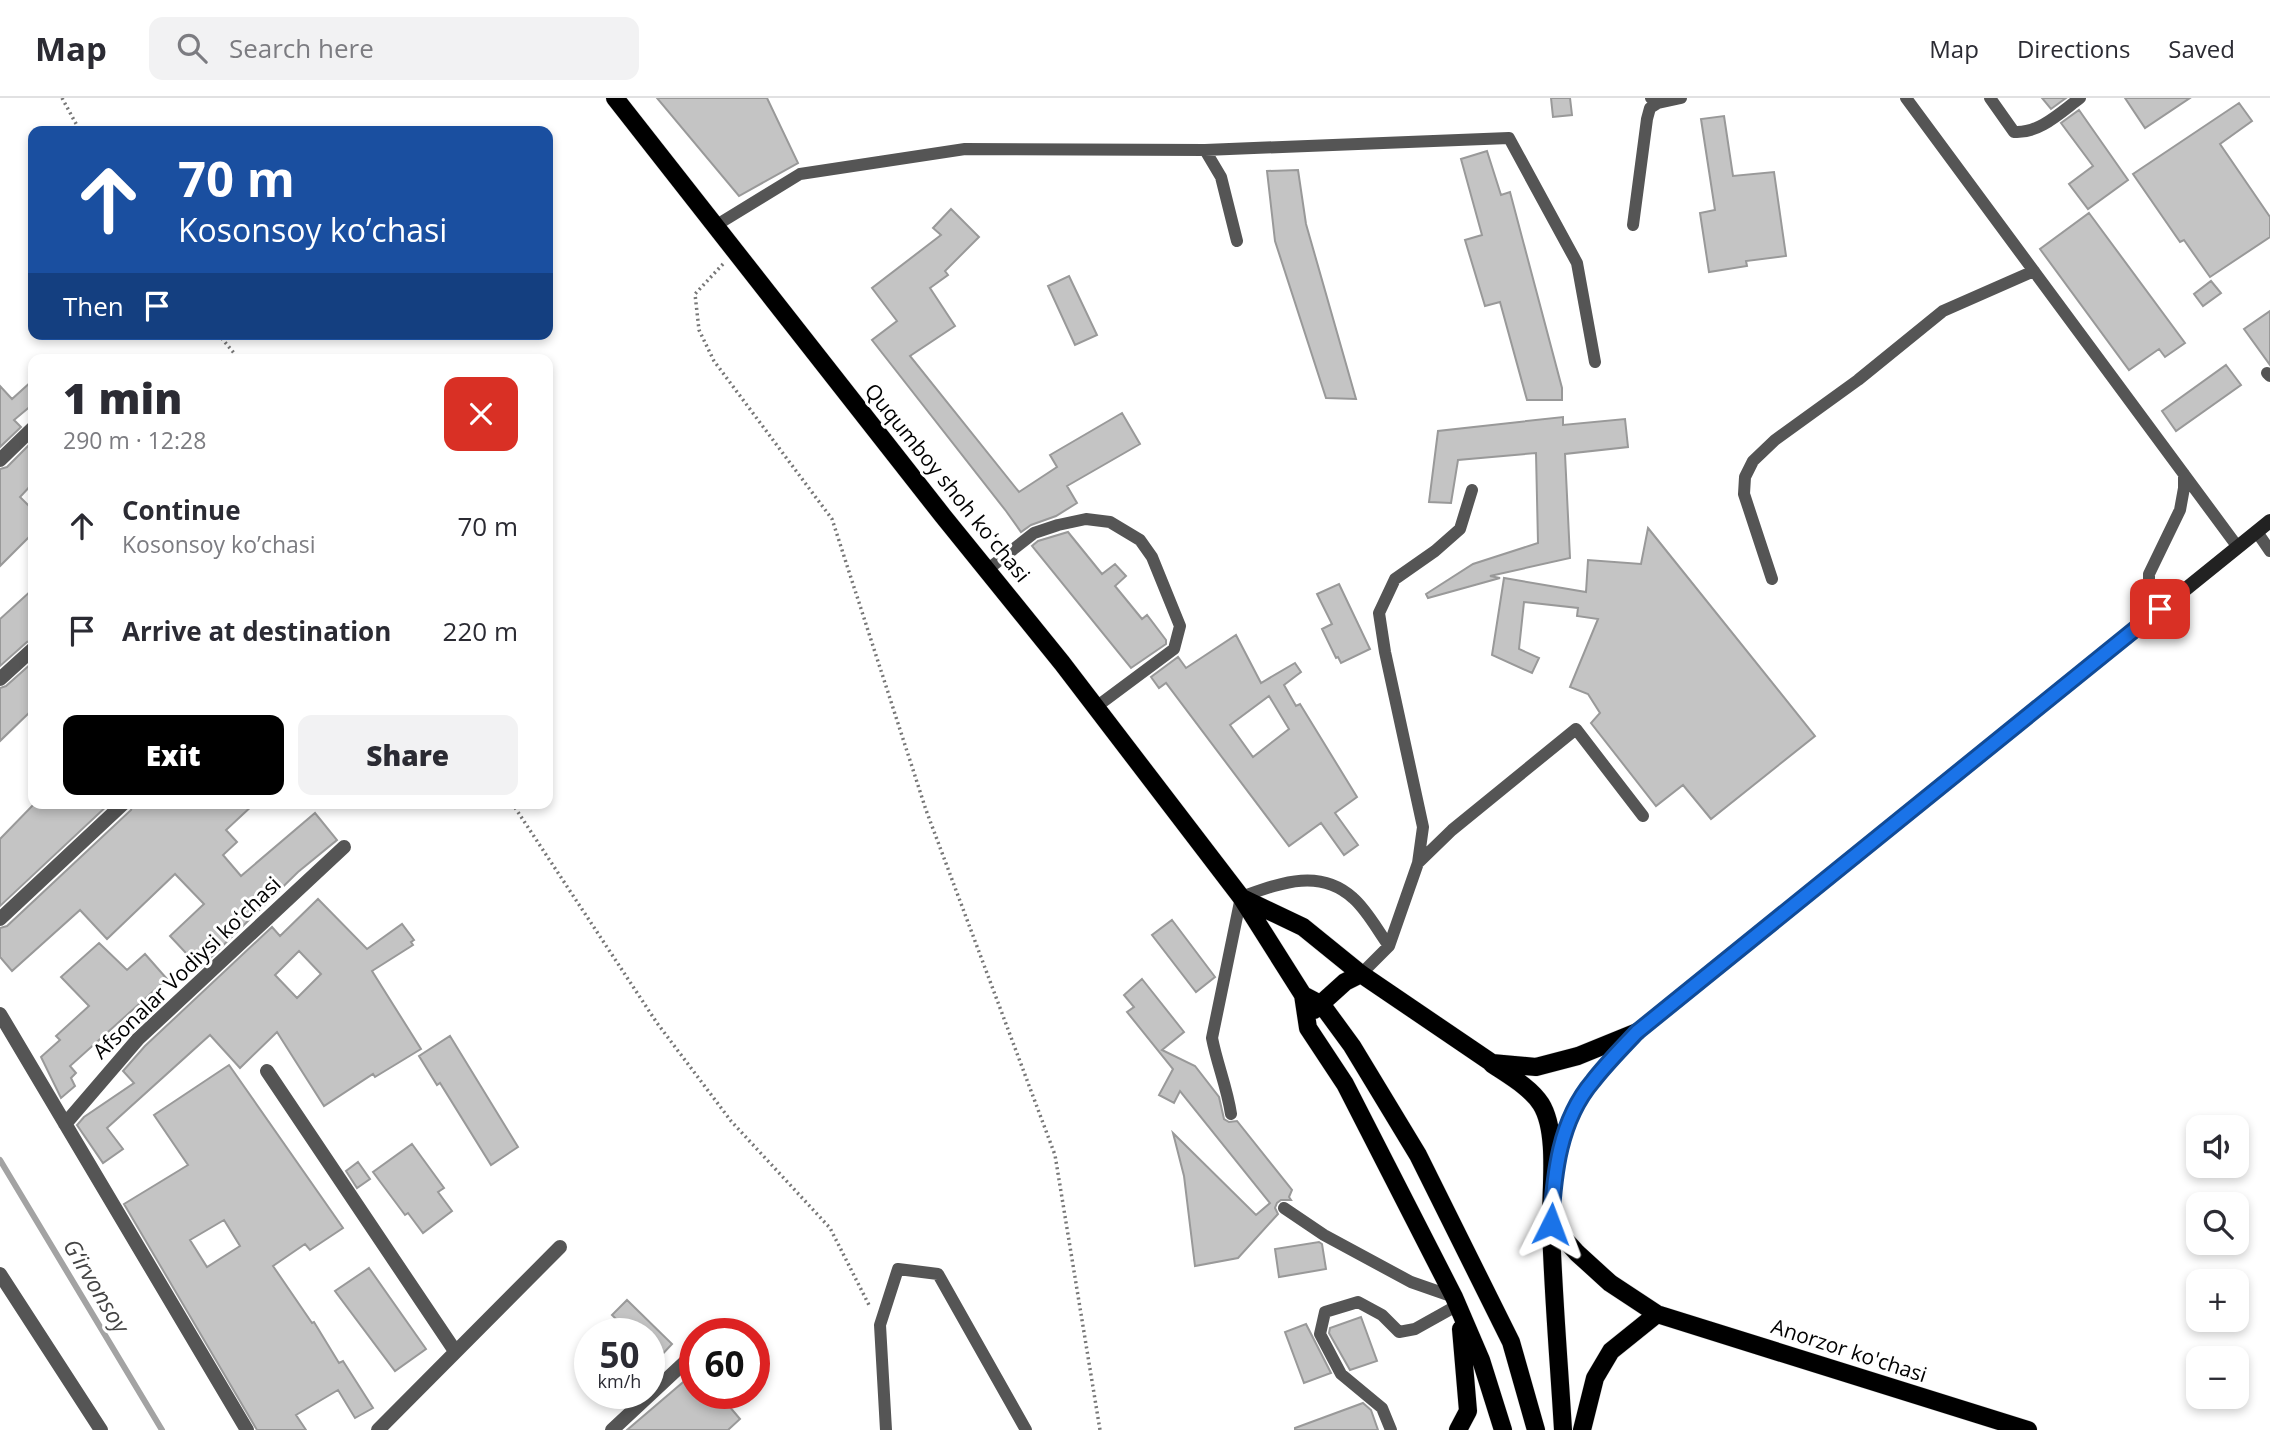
<!DOCTYPE html>
<meta charset="utf-8">
<style>
:root{--surface:#fff;--page:#f2f2f3;--text:#2b2b33;--muted:#7c7c81;--line:#e1e1e2;--accent:#000}
body{margin:0;font-family:"Open Sans",sans-serif;background:var(--page);color:var(--text);height:100vh;display:flex;flex-direction:column;font-size:26px;white-space:nowrap}
*{box-sizing:border-box;margin:0}
p{font-size:23px;color:var(--muted)}
.icon{flex:none;width:38px;height:38px;fill:none;stroke:currentColor;stroke-width:2;stroke-linecap:round;stroke-linejoin:round}
.map{position:relative;flex:1;overflow:hidden}
.panel{position:absolute;left:28px;top:256px;width:525px;height:455px;display:flex;flex-direction:column;background:var(--surface);border-radius:14px;box-shadow:0 4px 10px #0003}
.panel>*{flex:none}
.banner{position:absolute;left:28px;top:28px;width:525px;height:214px;border-radius:14px;box-shadow:0 4px 10px #0003;background:#1a4fa0;color:#fff;overflow:hidden}
.buttons{position:absolute;left:2186px;top:1017px;display:grid;gap:14px}
.buttons a{display:grid;place-items:center;width:63px;height:63px;border-radius:14px;background:var(--surface);box-shadow:0 4px 10px #0003;font-size:35px}
.speed{position:absolute;left:574px;top:1220px;display:flex;gap:14px;font-size:35px;font-weight:700;text-align:center}
.speed>*{display:grid;place-content:center;width:91px;height:91px;border-radius:50%;background:var(--surface);box-shadow:0 4px 10px #0003;line-height:1}
.speed small{font-size:18px;font-weight:400}
.speed .limit{border:10px solid #d22;background:#fff;color:#111}
.pin{position:absolute;display:grid;place-items:center;width:60px;height:60px;color:#fff;margin:-30px;border-radius:14px;box-shadow:0 4px 10px #0006}
.me{position:absolute;width:77px;margin:-38px;rotate:3deg;stroke-linejoin:round;filter:drop-shadow(0 0 5px #0008)}
.turn{display:flex;align-items:center;gap:24px;height:147px;padding:0 35px;font-size:32px}
.turn .icon{width:91px;height:91px;stroke-width:2.5}
.turn b{display:block;font-size:49px;line-height:60px}
.then{display:flex;align-items:center;height:66px;padding:0 35px;background:#0003;gap:14px;font-size:26px}
.round{display:grid;place-items:center;flex:none;width:74px;height:74px;border-radius:14px;background:var(--page)}
.overview{display:flex;align-items:center;justify-content:space-between;height:119px;padding:0 35px}
h1{font-size:42px;font-weight:800;line-height:52px}
.cta{display:flex;gap:14px;margin-top:auto;padding:14px 35px}
.cta a{flex:1;height:80px;border-radius:14px;background:var(--accent);color:#fff;font-size:28px;font-weight:800;line-height:80px;text-align:center}
.cta a+a{background:var(--page);color:var(--text)}
ul{padding:0;list-style:none}
li{display:flex;align-items:center;gap:21px;height:105px;padding:0 35px}
li div{flex:1}
li b{display:block;font-size:26px}
li em{font-style:normal}
header{display:flex;align-items:center;gap:42px;box-sizing:border-box;height:98px;padding:0 35px;background:var(--surface);border-bottom:2px solid var(--line)}
header strong{font-size:33px}
nav{display:flex;gap:38px;margin-inline-start:auto;font-size:24px}
.search{width:490px;height:63px;background:var(--page);display:flex;align-items:center;gap:18px;box-sizing:border-box;padding:0 24px;border-radius:14px;color:var(--muted);font-size:26px}
.map>svg:first-child{display:block}
</style>
<header>
<strong>Map</strong>
<div class="search"><svg class="icon" aria-label="search" viewBox="0 0 24 24"><circle cx="10" cy="10" r="6"/><path d="M15 15l6 6"/></svg>Search here</div>
<nav><a>Map</a><a>Directions</a><a>Saved</a></nav>
</header>
<div class="map">
<svg width="2270" height="1332" viewBox="0 0 2270 1332">
<rect width="100%" height="100%" fill="#fff"/>
<g fill="none" stroke-linecap="round" stroke-linejoin="round">
<path stroke="#a3a3a3" stroke-width="6" d="M0,1062L162,1332"/>
</g>
<path fill="#c4c4c4" stroke="#999" stroke-width="2" fill-rule="evenodd" d="M657,0H767L798,65L739,98Z
M1551,0H1570L1572,17L1553,19Z
M2042,0H2066L2051,11Z
M2125,0H2190L2145,30Z
M2239,5L2252,23L2220,46L2270,119V139L2210,179L2184,142L2180,144L2133,76Z
M2079,12L2128,82L2088,111L2069,86L2093,68L2061,25Z
M1724,18L1733,78L1774,74L1786,158L1746,163L1747,168L1709,174L1700,115L1715,112L1701,21Z
M1487,53L1501,97L1510,94L1562,290V302H1527L1500,204L1485,208L1465,142L1482,137L1461,61Z
M1298,72L1306,126L1356,301L1326,300L1275,143L1267,73Z
M951,111L979,139L945,173L948,177L930,190L955,228L910,258L1019,394L1057,369L1050,357L1122,315L1140,346L1067,388L1077,405L1056,418L1031,427L1021,434L1006,413L872,242L897,223L872,190L941,137L933,130Z
M2089,115L2185,245L2165,259L2159,251L2129,272L2040,151Z
M1069,178L1097,237L1075,247L1048,188Z
M2211,183L2221,195L2203,208L2194,196Z
M2270,213V267L2244,231Z
M2226,267L2241,287L2176,333L2162,313Z
M33,282V306L14,322L21,329L0,349V288L12,301Z
M1563,319V327L1625,321L1628,349L1565,356L1570,460L1490,478L1500,480L1428,500L1426,496L1473,466L1538,445L1536,355L1458,362L1451,405L1429,404L1438,333Z
M33,343V385L20,399L33,412V435L0,468V371L7,369Z
M1648,430L1815,638L1711,721L1683,687L1656,708L1591,625L1600,615L1588,596L1570,589L1598,521L1577,518L1578,510L1524,504L1519,551L1539,560L1532,575L1492,557L1504,480L1586,494L1588,462L1641,466Z
M1068,434L1102,476L1115,466L1126,478L1115,488L1142,521L1147,517L1166,542V546L1131,570L1032,448L1038,443Z
M1339,486L1370,551L1341,565L1338,559L1336,560L1322,531L1332,526L1317,496Z
M33,491V542L27,544L0,568V521Z
M1236,537L1261,585L1295,565L1301,574L1284,587L1296,608L1300,606L1357,699L1335,715L1358,747L1344,757L1321,725L1289,748L1166,585L1159,590L1151,579L1178,559L1186,570ZM1269,598L1289,631L1253,659L1230,627Z
M33,564V611L0,643V590L6,588Z
M35,705H110L0,808V741Z
M133,705H255L226,732L237,744L223,757L241,778L315,715L337,742L298,774L200,870L170,838L204,806L175,776L107,841L80,812L12,873L0,859V830L7,828L131,712Z
M318,801L367,851L402,826L414,842L411,844L413,847L372,873L421,951L375,979L373,976L324,1008L277,934L240,970L210,937L107,1030L123,1051L103,1065L77,1027L84,1019L134,985L123,973L145,948L272,829L280,838ZM299,853L321,876L297,900L275,877Z
M1172,822L1215,879L1196,894L1152,837Z
M99,845L127,872L145,856L167,881L70,968L76,975L71,980L75,988L61,1000L41,959L60,942L56,938L89,908L61,879Z
M1142,881L1184,934L1162,952L1195,968L1219,999L1224,1021L1229,1024L1237,1023L1292,1092L1289,1099L1291,1102H1281L1277,1105L1275,1110L1278,1116L1238,1160L1195,1168L1184,1078L1173,1035L1256,1117L1270,1105L1180,993L1174,1005L1159,997L1173,971L1127,914L1134,909L1124,897Z
M450,938L518,1049L491,1067L440,985L437,987L419,958Z
M229,967L343,1130L310,1152L305,1146L273,1168L312,1225L314,1224L339,1265L343,1263L373,1310L355,1320L338,1292L296,1317L306,1332H257L124,1106L188,1067L154,1017ZM224,1122L240,1148L207,1169L190,1142Z
M412,1046L444,1090L438,1094L452,1113L423,1135L408,1115L405,1117L373,1074Z
M358,1064L370,1081L357,1090L346,1073Z
M1319,1144L1322,1146L1326,1171L1279,1179L1275,1151Z
M369,1170L426,1251L395,1273L335,1193Z
M627,1202L672,1246L657,1262L649,1253V1236H631L612,1217Z
M1361,1219L1377,1263L1350,1272L1329,1235L1330,1230Z
M1306,1226L1331,1275L1304,1285L1285,1234Z
M695,1274V1295H718L740,1321L728,1332H627Z
M1363,1305L1371,1312L1378,1332H1295V1330Z"/>
<g fill="none" stroke-linecap="round" stroke-linejoin="round">
<g stroke="#dbdbdb" stroke-width="19">
<path id="primary" d="M615,0L943,418L1062,565L1241,799L1303,897L1308,930L1345,986L1454,1199L1481,1262L1503,1332
M1242,800L1303,829L1361,876L1492,965L1536,969L1578,958L1637,934
M1303,897L1322,907L1352,948L1418,1057L1511,1244L1536,1332
M1314,912L1345,884L1361,876
M1492,966C1508,977 1530,989 1541,1006C1559,1035 1550,1095 1551,1128C1553,1196 1559,1264 1563,1332
M1551,1126L1577,1155L1610,1185L1657,1216L2028,1332
M1458,1332L1468,1313L1461,1231
M1582,1332L1595,1280L1611,1253L1657,1216"/>
</g>
<path stroke="#777" stroke-width="3.5" stroke-dasharray="2 3.5" stroke-linecap="butt" d="M62,0L80,33
M723,166L695,196L699,232L714,263L832,421L926,712L1055,1057L1100,1332
M218,236L239,261
M512,705L657,925L731,1023L830,1130L869,1207"/>
<path stroke="#555" stroke-width="12" d="M1651,0L1658,5L1681,0
M1906,0L2237,448
M1990,0L2014,34C2039,36 2061,14 2080,0
M1205,52L1221,79L1237,143
M1633,127L1647,21L1650,10L1658,5
M715,128L800,76L965,51L1205,52L1509,40L1577,165L1595,264
M2267,275L2270,278
M2257,434L2270,453
M987,472L1034,435L1058,427L1086,421L1110,424L1140,442L1152,459L1180,528L1174,551L1096,609
M1772,481L1744,396L1745,379L1753,363L1775,342L1858,282L1943,213L2034,173
M2159,511L2149,493V476L2180,412L2184,390V376
M1418,765L1452,732L1576,631L1643,718
M1361,876L1389,848L1418,765L1423,729L1385,554L1379,515L1395,481L1435,453L1460,431L1472,392
M1231,1016C1227,989 1217,966 1212,940L1241,799C1278,786 1319,769 1353,800C1367,812 1378,833 1389,848
M1284,1110L1324,1137L1411,1184L1454,1199
M886,1332L880,1227L898,1171L938,1176L1026,1332
M1391,1332L1382,1310L1341,1276L1320,1236L1325,1214L1358,1204L1382,1217L1399,1234L1415,1231L1458,1207"/>
<path stroke="#555" stroke-width="14" d="M0,362L33,330
M0,581L33,551
M0,821L124,705
M0,916L247,1332
M267,973L455,1253
M65,1026L138,941L344,749
M0,1176L101,1332
M378,1332L560,1149
M612,1332L685,1264"/>
<path stroke="#222" stroke-width="14" d="M1556,1067L1565,1029L1591,985L1637,934L2270,423"/>
<use href="#primary" stroke="#000" stroke-width="18"/>
</g>
<g fill="none" stroke-linecap="round" stroke-linejoin="round">
<g stroke="#114b97" stroke-width="18">
<path id="route" d="M1551,1126C1554,1076 1559,1023 1593,983C1606,966 1622,950 1637,934L2160,511"/>
</g>
<use href="#route" stroke="#1a73e8" stroke-width="12"/>
</g>
<g text-anchor="middle" stroke-width="6" stroke-linejoin="round" paint-order="stroke">
<g font-size="21" fill="#000" stroke="#fff">
<text transform="translate(947 385) rotate(51)" y="7">Ququmboy shoh koʻchasi</text>
<text transform="translate(187 870) rotate(-44)" y="7">Afsonalar Vodiysi koʻchasi</text>
<text transform="translate(1849 1253) rotate(18)" y="7">Anorzor ko'chasi</text>
</g>
<g font-size="23" font-style="italic" fill="#444" stroke="#fff">
<text transform="translate(96 1188) rotate(59)" y="8">G‘irvonsoy</text>
</g>
</g>
</svg>
<div class="buttons">
<a><svg class="icon" aria-label="sound" viewBox="0 0 24 24"><path d="M4 9h4l5-4v14l-5-4H4zM17 9q2 3 0 6"/></svg></a>
<a><svg class="icon" aria-label="search" viewBox="0 0 24 24"><circle cx="10" cy="10" r="6"/><path d="M15 15l6 6"/></svg></a>
<a>+</a>
<a>−</a>
</div>
<div class="speed"><div>50<small>km/h</small></div><div class="limit">60</div></div>
<div class="pin" style="left:2160px;top:511px;background:#d93025"><svg class="icon" aria-label="arrive" viewBox="0 0 24 24"><path d="M6 21V4h12l-3 4 3 4H6"/></svg></div>
<svg class="me" style="left:1551px;top:1126px" viewBox="-20 -20 40 40"><path d="M0-17L14 15 0 8-14 15z" fill="#1a73e8" stroke="#fff" stroke-width="4"/></svg>
<div class="banner">
<div class="turn"><svg class="icon" aria-label="ahead" viewBox="0 0 24 24"><path d="M12 20V5M6 11l6-6 6 6"/></svg><div><b>70 m</b>Kosonsoy ko’chasi</div></div>
<div class="then">Then<svg class="icon" aria-label="arrive" viewBox="0 0 24 24"><path d="M6 21V4h12l-3 4 3 4H6"/></svg></div>
</div>
<section class="panel">
<div class="overview"><div><h1>1 min</h1><p>290 m · 12:28</p></div><a class="round" style="background:#d93025;color:#fff"><svg class="icon" aria-label="close" viewBox="0 0 24 24"><path d="M6 6l12 12M18 6L6 18"/></svg></a></div>
<ul>
<li><svg class="icon" aria-label="ahead" viewBox="0 0 24 24"><path d="M12 20V5M6 11l6-6 6 6"/></svg><div><b>Continue</b><p>Kosonsoy ko’chasi</p></div><em>70 m</em></li>
<li><svg class="icon" aria-label="arrive" viewBox="0 0 24 24"><path d="M6 21V4h12l-3 4 3 4H6"/></svg><div><b>Arrive at destination</b></div><em>220 m</em></li>
</ul>
<div class="cta"><a>Exit</a><a>Share</a></div>
</section>
</div>
